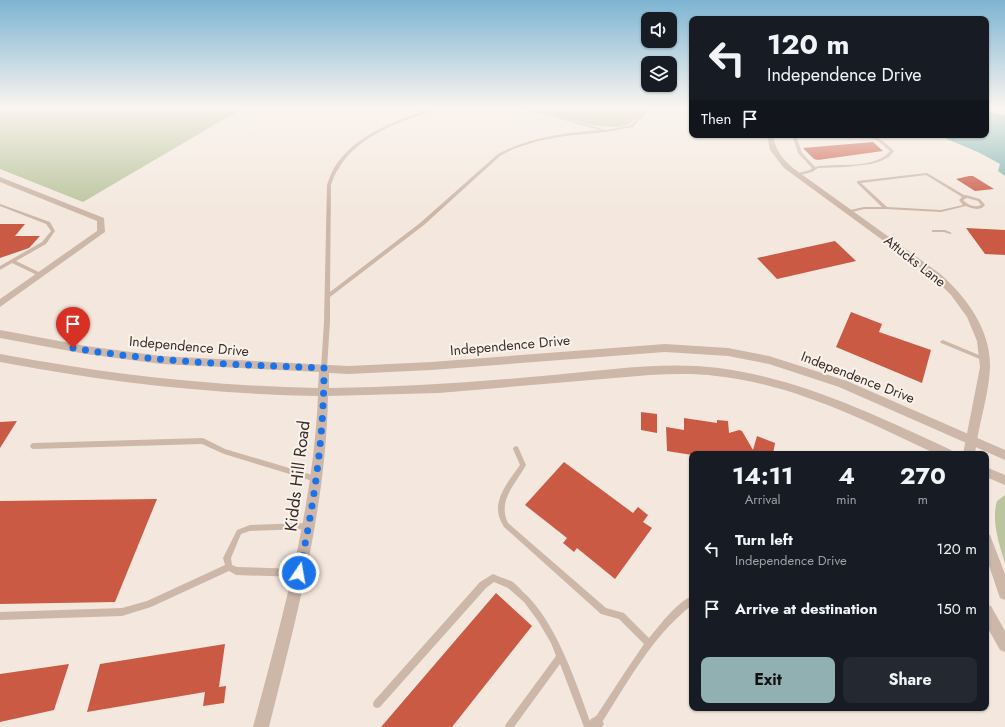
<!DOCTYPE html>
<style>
:root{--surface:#171b24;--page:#242831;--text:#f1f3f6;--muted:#9ea1a6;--accent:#91b0b1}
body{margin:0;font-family:Jost,sans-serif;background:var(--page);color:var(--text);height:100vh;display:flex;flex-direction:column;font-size:15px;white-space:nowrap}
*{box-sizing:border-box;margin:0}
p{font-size:13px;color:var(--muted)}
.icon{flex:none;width:22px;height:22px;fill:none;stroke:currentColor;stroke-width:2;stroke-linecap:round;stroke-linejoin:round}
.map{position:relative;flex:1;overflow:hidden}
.drawer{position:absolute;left:689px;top:451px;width:300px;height:260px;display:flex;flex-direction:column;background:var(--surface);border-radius:8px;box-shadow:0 1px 3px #0004}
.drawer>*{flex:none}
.top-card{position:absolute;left:689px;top:16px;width:300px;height:122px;border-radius:8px;box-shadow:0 1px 3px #0004;background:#171b24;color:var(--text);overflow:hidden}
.controls{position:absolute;left:641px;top:12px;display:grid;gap:8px}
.controls a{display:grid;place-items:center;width:36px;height:36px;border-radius:8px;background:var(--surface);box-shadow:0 1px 3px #0004;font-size:20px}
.pin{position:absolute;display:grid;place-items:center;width:34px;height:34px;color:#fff;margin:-41px -17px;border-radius:50% 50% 50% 0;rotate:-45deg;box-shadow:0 0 4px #0007}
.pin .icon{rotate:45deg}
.me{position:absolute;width:44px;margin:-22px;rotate:12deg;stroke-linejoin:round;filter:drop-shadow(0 0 3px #0008)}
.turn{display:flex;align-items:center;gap:14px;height:84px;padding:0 12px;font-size:18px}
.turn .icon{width:52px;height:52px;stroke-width:2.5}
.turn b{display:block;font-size:28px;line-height:34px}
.then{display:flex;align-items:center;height:38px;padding:0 12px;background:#0003;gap:8px;font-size:15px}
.eta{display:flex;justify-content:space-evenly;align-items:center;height:68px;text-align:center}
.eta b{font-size:24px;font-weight:700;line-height:28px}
.primary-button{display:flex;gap:8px;margin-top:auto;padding:8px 12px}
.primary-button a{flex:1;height:46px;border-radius:8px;background:var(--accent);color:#111;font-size:16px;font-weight:700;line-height:46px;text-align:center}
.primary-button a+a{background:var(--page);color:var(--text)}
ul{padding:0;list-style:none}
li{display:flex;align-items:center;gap:12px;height:60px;padding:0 12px}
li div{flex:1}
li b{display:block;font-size:15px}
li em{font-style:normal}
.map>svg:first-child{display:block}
</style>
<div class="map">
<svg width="1005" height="727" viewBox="0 0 1005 727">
<rect width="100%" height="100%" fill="#f4e8de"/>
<path fill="#bac49d" d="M0,108H243L83,202L0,169Z
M529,108H645C640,115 635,121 626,125C604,133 553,114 529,108Z
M1005,495V563C999,544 991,520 997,501Z"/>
<path fill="#7cb3b0" d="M986,111L1005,115V176L998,171L1000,164L980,153L947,139L943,135H986Z"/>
<path fill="#cb5a45" d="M873,142L883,151L818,160L814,159L803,148Z
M969,176H973L994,189L975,191L956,179Z
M0,224H25L15,236H40L29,248L0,258Z
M966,228L1005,230V255L985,254Z
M835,241L856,261L777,279L757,258Z
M851,312L882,324L879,332L931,350L922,383L836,347Z
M641,412L657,414V433L641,430Z
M684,418L717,423V420L728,421L729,433L739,430L742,431L753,450L757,436L775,443L773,454L692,455L667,451L666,427L684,430Z
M17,421L0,448V422Z
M564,462L633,513L638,507L648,515L643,522L652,528L615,579L577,548L574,552L563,543L567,538L525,505Z
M157,499L115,602L0,604V501Z
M496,593L532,626L452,727H381Z
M225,644L219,687L226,686L224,703L203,706L205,692L87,712L100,664Z
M69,664L54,710L0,722V674Z"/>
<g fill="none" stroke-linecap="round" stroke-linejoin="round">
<path fill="#cdb7a9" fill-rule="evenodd" d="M432,108H437C427,113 416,116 406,120C380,130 353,144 339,168C335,173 333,179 331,185L330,292L420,223L498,154C531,137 563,133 600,130L521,108H527L606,130L631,125L647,108H650L633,127L606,132L565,136L538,141L513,149L500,156L424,225L330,297V322L327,368L326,370H322L321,368L324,322L327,185C329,179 331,173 334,168C355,134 396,121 432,108Z
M792,135H796L802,153L815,167C821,165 827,166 834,165C851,165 878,166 890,151L877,140L864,135C877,135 885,142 894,151L889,157L881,161L871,164L846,167L818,168L812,172L796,176H795V174L810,170L812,168L798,153Z
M927,173L964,195H966L980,199L985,205L982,208L977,209L971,208L966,206L941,212L886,209H864L848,213L846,212V211L864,207H882L857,183V181ZM926,175L962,197L959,200L963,205L941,210L887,207L861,183ZM967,198L978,201L981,205C974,208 968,205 963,200Z
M0,204L50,222L55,231L46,244L16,261L43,274V276H39L12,263L0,270V266L42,242L51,231L46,224L0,206Z
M932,230H945L952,233L950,234L944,232H932Z
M943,340L986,358L987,359L986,360H982L941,343L940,342L941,341Z
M203,438L225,449L316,476L318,477L319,479L318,481L316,482L224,454L202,444L33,449L31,448L30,446L31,444L33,443Z
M516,446L518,447L526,465C516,484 497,500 508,523L606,608L624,613L649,638C660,625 676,603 692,596V605C651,637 627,684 599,727H593L592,724L593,721L625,672L644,644L619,619L601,614L504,527C501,522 498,516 498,509C498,493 511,478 520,465L513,449L514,447Z
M309,523L311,524L312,526L311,528L309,529L250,531L241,534L231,558L232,565L237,567L299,569L302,570L303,573L302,576L299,577L236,575L229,571L151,607L122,616L0,620V612L122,608L147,601L225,565L223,558L237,530L250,525Z
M493,574C499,577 507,579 513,582C516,585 520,588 522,591C556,620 577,685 592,727H584L560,664L514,727H505L506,724L556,656L551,643L538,621L524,602L508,588L494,582L486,588L380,707L377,708L374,707L373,704L374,701L480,582Z"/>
<path fill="#cdb7a9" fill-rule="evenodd" d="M767,135H773C775,149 782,159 793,168L939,273C966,296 991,330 990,367C989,396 978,425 975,454H963L980,367L977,341L967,317L951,295L933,277L784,168L770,150Z
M0,177L104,218L105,232L0,307V299L97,231V221L0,182Z
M986,533L990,535L1005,574V600L1000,598L986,557Z
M986,604L991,606L1005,631V652L1000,650L986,625Z
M596,716L601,719L604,724L602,727H586L591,719Z"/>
<path fill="#cdb7a9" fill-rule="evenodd" d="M0,330L86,346L161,356L348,366L431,362L665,344L728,348L769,356L847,381L1005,450V460L839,387L769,364L728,356L665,352L431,370L348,374L329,373V388C404,387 478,382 553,375C607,370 664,361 719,368C801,379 877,416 951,450L953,454H936C866,421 794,384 716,376C694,373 672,374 650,375L439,393L328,396C326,509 296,619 269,727H253C282,619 313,509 318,396C210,394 105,382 0,362V354C106,374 211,386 318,388L319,372L161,364L86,354L0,338Z
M986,467L1005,475V485L986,477Z"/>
</g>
<linearGradient id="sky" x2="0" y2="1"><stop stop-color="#7db4d2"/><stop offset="0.51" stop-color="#faf5f0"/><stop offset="1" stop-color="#faf5f0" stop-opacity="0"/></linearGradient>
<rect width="1005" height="210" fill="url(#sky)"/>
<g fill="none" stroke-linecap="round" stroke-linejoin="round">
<path stroke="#1a73e8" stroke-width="7" stroke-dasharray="0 12.6" d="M73,348C156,362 240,365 324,368C324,437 314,505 299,573"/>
</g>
<g text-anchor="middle" stroke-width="4" stroke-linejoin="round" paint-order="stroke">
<g font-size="14" fill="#3a2d29" stroke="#fbf2eb">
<text transform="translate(915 261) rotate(38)" y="5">Attucks Lane</text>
<text transform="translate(510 345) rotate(-5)" y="5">Independence Drive</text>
<text transform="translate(189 346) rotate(5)" y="5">Independence Drive</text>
<text transform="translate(858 377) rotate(21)" y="5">Independence Drive</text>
</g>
<g font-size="17" fill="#3a2d29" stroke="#fbf2eb">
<text transform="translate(297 476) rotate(-83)" y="6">Kidds Hill Road</text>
</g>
</g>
</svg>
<div class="controls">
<a><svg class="icon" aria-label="sound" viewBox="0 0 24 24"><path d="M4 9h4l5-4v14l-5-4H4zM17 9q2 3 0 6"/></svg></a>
<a><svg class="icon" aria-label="layers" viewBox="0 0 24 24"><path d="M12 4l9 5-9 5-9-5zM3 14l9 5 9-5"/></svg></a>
</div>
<div class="pin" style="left:73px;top:348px;background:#d93025"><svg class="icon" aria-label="arrive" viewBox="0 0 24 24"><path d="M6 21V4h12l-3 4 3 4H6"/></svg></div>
<svg class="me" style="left:299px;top:573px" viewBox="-20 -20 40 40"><circle r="17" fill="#1a73e8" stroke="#fff" stroke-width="3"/><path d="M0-11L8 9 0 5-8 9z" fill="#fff"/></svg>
<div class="top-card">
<div class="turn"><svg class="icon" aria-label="left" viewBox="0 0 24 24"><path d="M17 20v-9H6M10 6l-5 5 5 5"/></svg><div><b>120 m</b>Independence Drive</div></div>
<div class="then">Then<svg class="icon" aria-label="arrive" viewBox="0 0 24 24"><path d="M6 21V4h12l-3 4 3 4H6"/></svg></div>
</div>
<section class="drawer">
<div class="eta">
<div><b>14:11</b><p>Arrival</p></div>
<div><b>4</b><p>min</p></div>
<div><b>270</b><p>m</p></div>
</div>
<ul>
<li><svg class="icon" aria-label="left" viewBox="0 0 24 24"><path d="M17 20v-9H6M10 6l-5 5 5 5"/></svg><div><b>Turn left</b><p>Independence Drive</p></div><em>120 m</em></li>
<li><svg class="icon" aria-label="arrive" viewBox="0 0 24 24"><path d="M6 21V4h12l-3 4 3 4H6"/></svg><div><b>Arrive at destination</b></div><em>150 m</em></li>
</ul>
<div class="primary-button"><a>Exit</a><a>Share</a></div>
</section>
</div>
